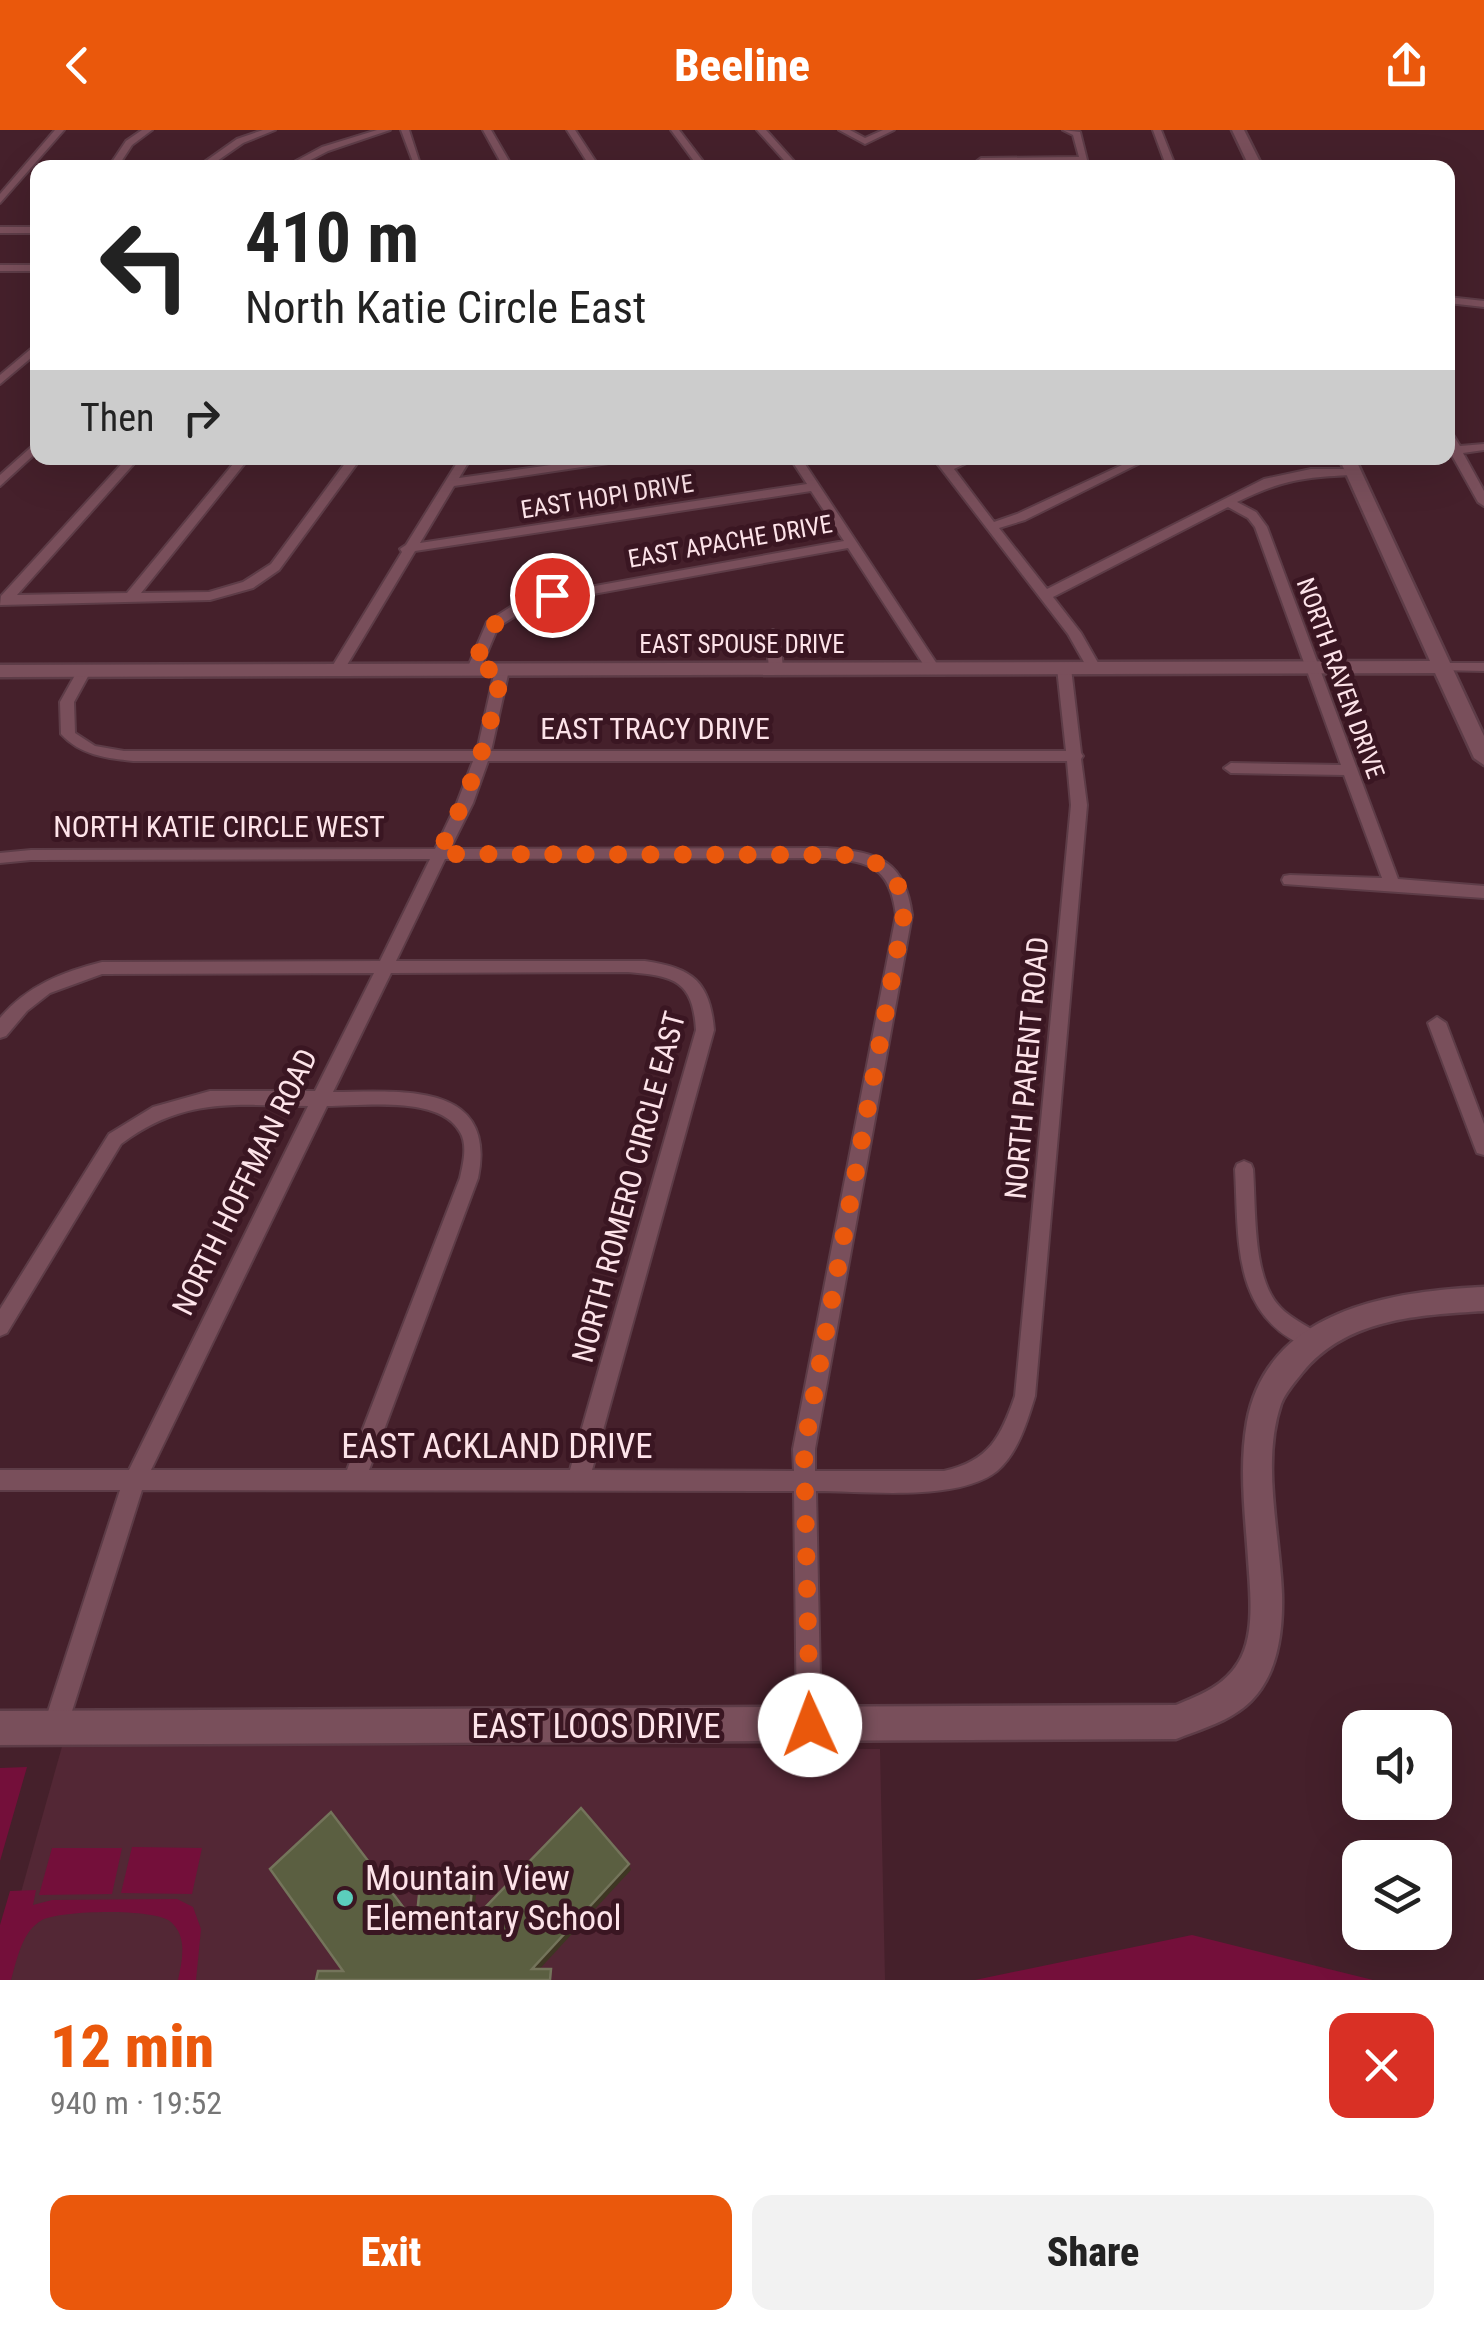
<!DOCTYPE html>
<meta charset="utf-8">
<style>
:root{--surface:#fff;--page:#f2f2f2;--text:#222;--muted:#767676;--accent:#ea580c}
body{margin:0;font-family:"Roboto Condensed",sans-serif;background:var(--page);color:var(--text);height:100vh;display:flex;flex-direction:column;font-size:38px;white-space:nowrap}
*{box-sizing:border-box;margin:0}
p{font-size:32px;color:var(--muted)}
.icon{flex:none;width:55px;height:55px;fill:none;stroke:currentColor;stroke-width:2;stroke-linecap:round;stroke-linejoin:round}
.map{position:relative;height:1850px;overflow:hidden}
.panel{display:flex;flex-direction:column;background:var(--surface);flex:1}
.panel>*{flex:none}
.top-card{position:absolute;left:30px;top:30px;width:1425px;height:305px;border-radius:20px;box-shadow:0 10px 40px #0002;background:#fff;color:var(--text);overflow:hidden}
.fabs{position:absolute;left:1342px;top:1580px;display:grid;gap:20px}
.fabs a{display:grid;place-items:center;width:110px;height:110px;border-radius:20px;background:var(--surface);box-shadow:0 10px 40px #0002;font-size:50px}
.pin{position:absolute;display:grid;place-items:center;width:85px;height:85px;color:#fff;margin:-42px;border:5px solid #fff;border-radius:50%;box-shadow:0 2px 10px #0007}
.me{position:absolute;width:110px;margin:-55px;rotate:358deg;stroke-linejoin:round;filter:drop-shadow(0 0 8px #0008)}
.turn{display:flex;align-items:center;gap:35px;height:210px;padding:0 50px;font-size:45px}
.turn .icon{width:130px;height:130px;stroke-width:2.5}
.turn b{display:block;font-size:70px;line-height:85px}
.then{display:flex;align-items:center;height:95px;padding:0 50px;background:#0003;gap:20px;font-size:38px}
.round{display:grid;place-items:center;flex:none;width:105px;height:105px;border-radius:20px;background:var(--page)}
.headline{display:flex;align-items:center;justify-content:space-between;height:170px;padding:0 50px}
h1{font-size:60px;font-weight:800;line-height:75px;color:var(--accent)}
.primary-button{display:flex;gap:20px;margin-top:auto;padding:20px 50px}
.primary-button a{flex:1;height:115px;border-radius:20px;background:var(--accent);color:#fff;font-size:40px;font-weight:800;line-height:115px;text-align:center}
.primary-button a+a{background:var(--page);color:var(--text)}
header{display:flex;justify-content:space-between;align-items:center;height:130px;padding:0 50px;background:var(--accent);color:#fff;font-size:45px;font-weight:800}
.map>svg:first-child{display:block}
</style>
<header><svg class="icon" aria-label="back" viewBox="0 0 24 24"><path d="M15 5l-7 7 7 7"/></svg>Beeline<svg class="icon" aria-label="share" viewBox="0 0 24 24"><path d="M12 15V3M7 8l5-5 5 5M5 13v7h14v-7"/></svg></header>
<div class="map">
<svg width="1484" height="1850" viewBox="0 0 1484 1850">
<rect width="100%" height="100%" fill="#45202b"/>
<path fill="#532735" d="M63,1613L880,1619L885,1850H0V1837Z"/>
<path fill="#740f3a" d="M27,1637L0,1731V1638Z
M132,1717L202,1718L192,1764L121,1763Z
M52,1718H122L112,1764L39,1765Z
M36,1760L33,1775L52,1770L177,1769L193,1777L201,1799L196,1850H178C182,1831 188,1807 171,1792C156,1778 61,1780 42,1790C22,1801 17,1829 11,1850H0V1795L10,1761Z
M1192,1805L1373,1850H975Z"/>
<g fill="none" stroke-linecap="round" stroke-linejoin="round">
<g stroke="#5d3c47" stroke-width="4">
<path id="street" d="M55,0H64L0,73V64Z
M142,0H152L132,15L117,38H108L126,11Z
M263,0H275L243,13L207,38H196L237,9Z
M377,0H390L328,21L295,38H283L322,17Z
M401,0H409L420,34L413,32Z
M483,0H491L513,38H504Z
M567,0H575L600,38H591Z
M671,0H679L708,38H699Z
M757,0H766L800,38H791Z
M839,0H850L865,8L883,0H894L865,14Z
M1063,0L1080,2L1089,38H1083L1081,33L981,34L977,31L981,28L1079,27L1073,5Z
M1153,0H1161L1176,38H1167Z
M0,97H38V103H0Z
M0,135H38V141H0Z
M1448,167L1484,171V177L1448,173Z
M38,213V222L0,254V245Z
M1448,302L1452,303L1460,316L1484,314V320L1463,323L1484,361V376L1478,372L1449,320Z
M38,311V321L0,356V345Z
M127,328H139L17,465L127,463L238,328H249L141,463L209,462L243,452L271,434L349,328H361L279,440L253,458L210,470L0,475L1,466Z
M460,328H471L459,348L601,328H628L622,331L454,356L420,413L807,354L790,328H801L939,537L932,541L927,540L848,418L532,475L498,497L479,542H469L467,539L487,492L523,469L844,411L811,361L415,421L344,540L342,543H332L330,540L402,422L400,419L406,415Z
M933,328H945L949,333L963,328H977L954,339L994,392L1017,384L1137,328H1150L1025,390L999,398L1047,459L1264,349L1311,339H1357L1359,341L1353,345C1304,347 1282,350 1237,372L1256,382L1267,397L1398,749L1484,756V768L1284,754L1282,750L1284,746L1290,745L1382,748L1344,645L1231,643L1224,638L1231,633L1341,635L1255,397L1248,388L1228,377L1053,467L1081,503L1101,538L1094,542L1089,541L1068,504Z
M773,500L780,504L783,539L776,543L769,539L766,504Z
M1443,533H1484V541L1438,540V534Z
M1064,534L1071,538L1081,623L1083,626L1081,629L1087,675L1035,1266C1027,1292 1018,1323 997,1341C958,1372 865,1361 816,1361L821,1595L818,1604L809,1607L800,1604L797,1595L794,1361L142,1360L67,1597L64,1606L55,1609L46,1606L43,1597L120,1360H0V1340H129L308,976C234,975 184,967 121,1014L7,1203L0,1206V1179L109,1004L153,977L210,961H315L374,843L102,844L50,863L27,881L6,906L0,908V888C27,856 62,842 102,832L380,831L430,729L31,730L0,733V723L31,720L435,719L457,673L473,631H133C106,628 80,625 61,604L60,572L79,538H89L91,541L74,572L75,603L95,616L124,621H477L495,540L502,536L509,540L491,621H1066L1057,538ZM488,631H1067L1071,675L1015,1266C1001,1307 989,1331 944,1341H815V1319L912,785C905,730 878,722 827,718L450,719L473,673ZM827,728C871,732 890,737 896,785L793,1319L794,1341L592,1340L714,900C710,851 692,838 645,831H396L445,729ZM628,842C674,846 693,850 696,900L570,1340H369L478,1048C498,950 399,962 333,962L391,843ZM327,976C362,976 440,965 460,1002C468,1015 463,1034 460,1048L347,1340H151Z
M1437,887L1446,893L1484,994V1025L1477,1023L1475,1018L1428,893Z
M1244,1031L1251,1034L1253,1039C1256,1077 1252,1149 1280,1177C1290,1188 1306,1195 1319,1204L1322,1210L1319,1216L1312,1219C1231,1189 1239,1111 1235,1039L1237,1034Z"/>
</g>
<g stroke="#5d3c47" stroke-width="5">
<path id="secondary" d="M1232,0H1244L1263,38H1250Z
M1339,328H1355L1484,606V635L1474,628L1435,543L0,547V535L1430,531Z
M1484,1157V1181C1419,1185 1346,1188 1302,1243C1295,1252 1285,1263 1281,1274C1261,1332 1280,1405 1282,1464C1283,1501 1278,1544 1251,1571C1231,1591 1201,1599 1176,1609L0,1615V1581L1176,1575C1200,1565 1224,1556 1238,1533C1256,1505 1250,1460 1248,1428C1245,1383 1239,1337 1247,1292C1267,1180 1391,1161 1484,1157Z"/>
</g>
<use href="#street" fill="#794f5b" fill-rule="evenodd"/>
<use href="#secondary" fill="#794f5b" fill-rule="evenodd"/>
</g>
<path fill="#3e3623" d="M629,1734L631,1740L535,1844L532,1839Z
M473,1745L477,1752L473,1800L469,1794Z"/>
<path fill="#5b5f41" stroke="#74745b" stroke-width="2.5" d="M581,1678L629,1734L532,1839H551L550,1850H316L318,1841H343L270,1739L331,1682L416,1794L421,1746L473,1745L469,1794Z"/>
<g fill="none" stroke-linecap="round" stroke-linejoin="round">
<path stroke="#ea580c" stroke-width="18" stroke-dasharray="0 32.4" d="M552,465C504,479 488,490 474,539L502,540C488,612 472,658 438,724L849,725C885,731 902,747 904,784L804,1319L810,1595"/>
</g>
<circle fill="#5bcebc" stroke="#3a1622" stroke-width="4" cx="345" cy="1768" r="10"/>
<g text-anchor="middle" stroke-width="10" stroke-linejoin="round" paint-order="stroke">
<g font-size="25" fill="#fde3e9" stroke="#3a1622">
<text transform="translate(607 366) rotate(-9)" y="9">EAST HOPI DRIVE</text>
<text transform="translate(730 411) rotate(-10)" y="9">EAST APACHE DRIVE</text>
<text x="742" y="523">EAST SPOUSE DRIVE</text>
<text transform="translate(1341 548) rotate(70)" y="9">NORTH RAVEN DRIVE</text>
</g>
<g font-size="30" fill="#fde3e9" stroke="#3a1622">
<text x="655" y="609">EAST TRACY DRIVE</text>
<text x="219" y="707">NORTH KATIE CIRCLE WEST</text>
<text transform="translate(1027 938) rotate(-85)" y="10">NORTH PARENT ROAD</text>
<text transform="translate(245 1052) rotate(-64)" y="10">NORTH HOFFMAN ROAD</text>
<text transform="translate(629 1057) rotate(-75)" y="10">NORTH ROMERO CIRCLE EAST</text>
</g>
<g font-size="35" fill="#fde3e9" stroke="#3a1622">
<text x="497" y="1328">EAST ACKLAND DRIVE</text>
<text x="596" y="1608">EAST LOOS DRIVE</text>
</g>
<g font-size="35" fill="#fde3e9" stroke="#3a1622" text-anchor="start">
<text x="365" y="1760">Mountain View<tspan x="365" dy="40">Elementary School</tspan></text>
</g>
</g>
</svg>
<div class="fabs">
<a><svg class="icon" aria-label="sound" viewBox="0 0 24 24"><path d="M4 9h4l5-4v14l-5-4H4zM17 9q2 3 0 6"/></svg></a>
<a><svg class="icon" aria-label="layers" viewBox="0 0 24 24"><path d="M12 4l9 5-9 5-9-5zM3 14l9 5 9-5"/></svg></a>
</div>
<div class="pin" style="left:552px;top:465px;background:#d93025"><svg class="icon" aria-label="arrive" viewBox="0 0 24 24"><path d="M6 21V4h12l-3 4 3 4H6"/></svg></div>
<svg class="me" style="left:810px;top:1595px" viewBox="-20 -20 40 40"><circle r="19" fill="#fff"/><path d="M0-13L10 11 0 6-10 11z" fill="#ea580c"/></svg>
<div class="top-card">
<div class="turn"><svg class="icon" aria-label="left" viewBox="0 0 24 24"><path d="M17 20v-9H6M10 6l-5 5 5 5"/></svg><div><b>410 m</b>North Katie Circle East</div></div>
<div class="then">Then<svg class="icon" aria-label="right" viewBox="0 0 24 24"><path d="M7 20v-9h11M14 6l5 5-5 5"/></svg></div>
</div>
</div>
<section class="panel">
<div class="headline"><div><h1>12 min</h1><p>940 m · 19:52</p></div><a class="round" style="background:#d93025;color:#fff"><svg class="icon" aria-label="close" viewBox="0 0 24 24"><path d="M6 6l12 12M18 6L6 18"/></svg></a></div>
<div class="primary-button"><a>Exit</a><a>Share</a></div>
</section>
